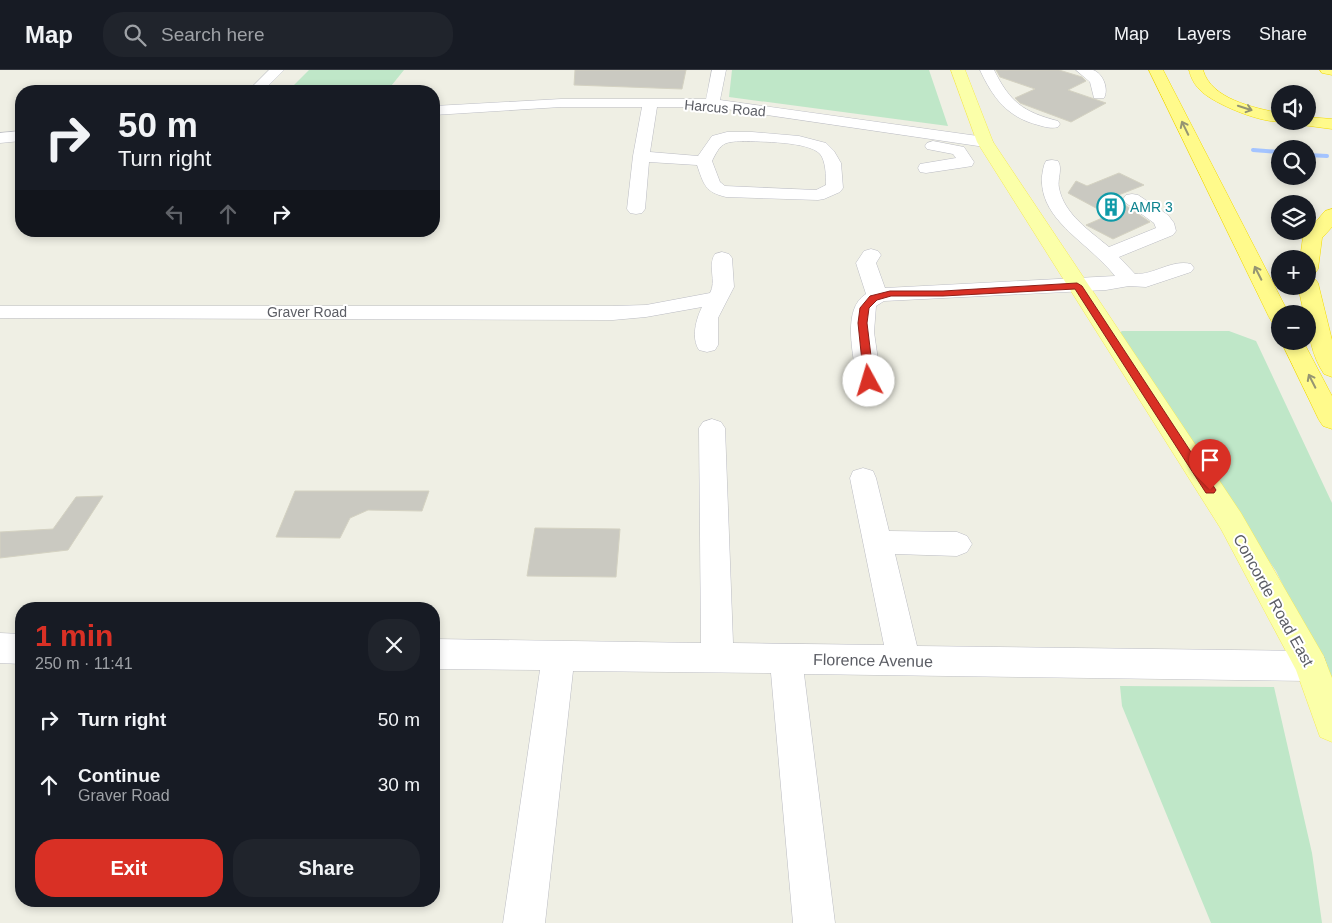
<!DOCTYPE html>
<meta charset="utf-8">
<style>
:root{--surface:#171b24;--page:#20242c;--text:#f1f3f6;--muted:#9ea1a6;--line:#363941;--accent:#d93025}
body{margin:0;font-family:Helvetica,sans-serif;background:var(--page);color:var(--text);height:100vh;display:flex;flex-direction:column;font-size:19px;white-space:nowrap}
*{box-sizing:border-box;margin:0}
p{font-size:16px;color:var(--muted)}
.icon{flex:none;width:28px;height:28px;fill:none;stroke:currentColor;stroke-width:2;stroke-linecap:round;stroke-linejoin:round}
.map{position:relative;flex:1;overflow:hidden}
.details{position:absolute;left:15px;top:532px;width:425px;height:305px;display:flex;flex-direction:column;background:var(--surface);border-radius:20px;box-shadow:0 2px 8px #0003}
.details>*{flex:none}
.top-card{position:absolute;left:15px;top:15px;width:425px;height:152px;border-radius:20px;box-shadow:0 2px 8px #0003;background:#171b24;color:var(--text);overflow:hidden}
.controls{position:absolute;left:1271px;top:15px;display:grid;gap:10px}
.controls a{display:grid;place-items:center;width:45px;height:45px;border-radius:50%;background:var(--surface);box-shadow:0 2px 8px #0003;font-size:25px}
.pin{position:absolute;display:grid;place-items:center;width:42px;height:42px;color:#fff;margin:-51px -21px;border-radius:50% 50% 50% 0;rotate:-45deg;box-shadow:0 0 5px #0007}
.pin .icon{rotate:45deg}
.me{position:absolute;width:55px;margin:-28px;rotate:354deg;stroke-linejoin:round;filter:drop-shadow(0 0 4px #0008)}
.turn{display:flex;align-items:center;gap:18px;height:105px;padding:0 20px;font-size:22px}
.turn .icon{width:65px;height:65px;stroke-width:2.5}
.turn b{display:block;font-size:35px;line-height:42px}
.lanes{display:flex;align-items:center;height:48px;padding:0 20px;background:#0003;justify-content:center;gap:25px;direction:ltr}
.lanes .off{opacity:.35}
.round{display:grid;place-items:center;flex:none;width:52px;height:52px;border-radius:20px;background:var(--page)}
.headline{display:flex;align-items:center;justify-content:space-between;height:85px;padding:0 20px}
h1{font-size:30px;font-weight:600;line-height:38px;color:var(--accent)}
.cta{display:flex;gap:10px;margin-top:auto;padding:10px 20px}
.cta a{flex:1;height:58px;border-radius:20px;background:var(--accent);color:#fff;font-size:20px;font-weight:600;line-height:58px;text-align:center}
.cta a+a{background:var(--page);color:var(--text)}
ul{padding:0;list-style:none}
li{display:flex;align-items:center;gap:15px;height:65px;padding:0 20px}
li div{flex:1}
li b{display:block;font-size:19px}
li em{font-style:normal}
header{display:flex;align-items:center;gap:30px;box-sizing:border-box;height:70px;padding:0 25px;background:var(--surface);border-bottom:1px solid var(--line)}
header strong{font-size:24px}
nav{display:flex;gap:28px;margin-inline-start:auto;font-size:18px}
.search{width:350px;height:45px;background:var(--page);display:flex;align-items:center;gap:12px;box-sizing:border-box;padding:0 18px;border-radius:20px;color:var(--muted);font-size:19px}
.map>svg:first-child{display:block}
</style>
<header>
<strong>Map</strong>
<div class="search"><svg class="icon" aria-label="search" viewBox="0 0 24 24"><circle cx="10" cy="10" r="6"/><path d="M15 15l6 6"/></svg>Search here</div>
<nav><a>Map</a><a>Layers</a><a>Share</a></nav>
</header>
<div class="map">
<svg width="1332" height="853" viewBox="0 0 1332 853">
<rect width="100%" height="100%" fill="#efefe4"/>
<path fill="#bfe7c8" d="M309,0H404L387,21L289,20Z
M732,0H929L948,56L729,27Z
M1122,261H1229L1256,271L1332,433V615L1276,501L1202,396L1109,270Z
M1120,616L1274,617L1312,783L1322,853H1211L1122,636Z"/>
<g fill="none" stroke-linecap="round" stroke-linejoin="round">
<path stroke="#a4c4ff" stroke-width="4" d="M1253,80L1280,82
M1308,85L1327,86"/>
</g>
<path fill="#cac9c1" stroke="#d4d2c2" d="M575,0H686L682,19L574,15Z
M996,0H1059L1082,7L1086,11L1068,20L1106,33L1071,52L1020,33L1015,28L1035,19L1000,7Z
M1119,103L1144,115L1111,128L1125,135L1150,152L1113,169L1086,155L1109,145L1068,123L1076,111L1087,116Z
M295,421H429L422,441L368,440L350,448L340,468L276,467Z
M103,426L68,480L0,488V462L53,459L76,427Z
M535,458L620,459L616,507L527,506Z"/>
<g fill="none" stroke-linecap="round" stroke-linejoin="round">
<g stroke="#bbbcc3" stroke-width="1">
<path id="minor" d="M269,0H284L263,21H248Z
M712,0H726L720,30L985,67L991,69L993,72L991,75L985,77L712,37H657L650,82L698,86L712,66L727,62H752L799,66L826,73L834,81L841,93L843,118L840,122L824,129L818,130L726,127C705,122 704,115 697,95L649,92L645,139L642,143L636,144L630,143L627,139L633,86L642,37H561L434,45V36L561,29H706ZM743,71C760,72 808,71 820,84C826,91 826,107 826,115L816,120L725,116L720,112L712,91C721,73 723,72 743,71Z
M980,0H994C1010,32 1023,42 1058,51L1060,54L1058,57C1051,59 1045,57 1038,55C1007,47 993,28 980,0Z
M1076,0C1081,0 1088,0 1093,0C1103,3 1109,19 1104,28H1094L1090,12Z
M21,61V71L0,73V63Z
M933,71L964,77L974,92L972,96L966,97L926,103L920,102L918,98L920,94L956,88L953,84L927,79L925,76L927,73Z
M1052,90L1058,91C1063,99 1057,109 1059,118C1064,144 1090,161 1109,177L1156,158L1154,153L1126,133L1123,129L1126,125L1132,124L1138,125L1168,145L1174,153L1176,161L1173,165L1119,187L1135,204C1154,205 1172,189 1191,194L1194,198L1191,202L1146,217L1129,216L1106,220L884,231L876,236L874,262L881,311L877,317L869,319L861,317L857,311C854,287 841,239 866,224L856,193L864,181L871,179L878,181L881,185L876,193L885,218L1115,206C1110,200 1105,194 1099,189C1076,166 1039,144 1042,106C1043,101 1043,96 1046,91Z
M722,182L729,184L732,188L734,217L718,248V275L715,280L707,282L699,280C691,268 696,249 702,237L646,247L613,250L0,248V236H613L646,235L710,223C717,211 707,195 715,184Z
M712,349L721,352L725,358L733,573L884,575L850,408L853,401L863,398L873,401L876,408L889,461L957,462L967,466L972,474L967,482L957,486L895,484L917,576L1311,581L1323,585L1327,596L1323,607L1311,611L804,604L835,853H793L771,603L573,601L545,853H503L540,600L434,599V569L701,573L699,358L703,352Z
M0,563L21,564V594L0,593Z"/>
</g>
<g stroke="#f6eb56" stroke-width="1">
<path id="major" d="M951,0H965L993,72L1241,443L1323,585L1332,608V672L1320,667L1296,600L1221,459L977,72Z"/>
</g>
<g stroke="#f3da00" stroke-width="1">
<path id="highway" d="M1149,0H1163L1289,244H1280V254L1272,252L1269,247Z
M1189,0H1203C1211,29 1254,38 1280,43V51H1285C1267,56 1213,34 1200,20C1194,14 1191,8 1189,0Z
M1320,0H1332V5L1322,3Z
M1308,47L1332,49V59L1294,54L1291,51H1308Z
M1332,139V157L1322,168L1318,199L1315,203L1308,205V189H1300L1303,167L1325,141Z
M1308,207L1315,209L1318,213L1332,270V307L1324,304C1312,286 1308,265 1308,244H1304L1298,216H1308Z
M1281,271H1303L1332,326V359L1323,356L1319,350Z"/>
</g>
<use href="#minor" fill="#fff" fill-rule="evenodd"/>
<use href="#major" fill="#fbffa9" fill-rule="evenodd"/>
<use href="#highway" fill="#fffa8b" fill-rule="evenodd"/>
</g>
<defs><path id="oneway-shaft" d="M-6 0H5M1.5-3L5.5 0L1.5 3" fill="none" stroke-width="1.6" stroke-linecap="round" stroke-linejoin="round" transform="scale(1.25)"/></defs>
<g stroke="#959572">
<use href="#oneway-shaft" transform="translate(1245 38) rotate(18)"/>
<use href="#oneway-shaft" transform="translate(1185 58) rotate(-116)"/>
<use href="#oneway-shaft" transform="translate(1258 203) rotate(-117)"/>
<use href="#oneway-shaft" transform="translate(1312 311) rotate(-117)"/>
</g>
<path fill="#d93025" stroke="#8d1f18" d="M1077,213L1082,216L1214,417L1216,420L1214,423H1206L1075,219L943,226H891L877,230L869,238L867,253L874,311L869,314L864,311L858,253L860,238L870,226L890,221H943Z"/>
<defs>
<g id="building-ring" transform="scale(1.4375)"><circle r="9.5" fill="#fff" stroke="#0f9aa8" stroke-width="1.5"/><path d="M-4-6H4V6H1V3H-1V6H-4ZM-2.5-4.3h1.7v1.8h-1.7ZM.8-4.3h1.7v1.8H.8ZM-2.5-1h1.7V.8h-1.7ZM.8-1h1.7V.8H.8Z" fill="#0f9aa8"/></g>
</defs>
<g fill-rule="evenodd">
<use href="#building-ring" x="1111" y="137"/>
</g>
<g text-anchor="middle" stroke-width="4" stroke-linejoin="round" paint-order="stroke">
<g font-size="14" fill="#5c5e65" stroke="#fff">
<text transform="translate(725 38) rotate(5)" y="5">Harcus Road</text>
<text x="307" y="247">Graver Road</text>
</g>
<g font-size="14" fill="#0d838f" stroke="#fff" text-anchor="start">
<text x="1130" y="142">AMR 3</text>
</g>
<g font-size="16" fill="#5c5e65" stroke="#fff">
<text transform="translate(1274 530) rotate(61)" y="6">Concorde Road East</text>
<text transform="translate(873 590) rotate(1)" y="6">Florence Avenue</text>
</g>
</g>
</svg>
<div class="controls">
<a><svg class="icon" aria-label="sound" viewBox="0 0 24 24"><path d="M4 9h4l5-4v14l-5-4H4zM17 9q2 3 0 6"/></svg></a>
<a><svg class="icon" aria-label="search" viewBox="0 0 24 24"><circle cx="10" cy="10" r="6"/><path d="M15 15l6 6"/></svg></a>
<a><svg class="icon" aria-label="layers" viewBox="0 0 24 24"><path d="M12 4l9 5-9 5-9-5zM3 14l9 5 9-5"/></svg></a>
<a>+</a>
<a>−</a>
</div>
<div class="pin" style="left:1210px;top:420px;background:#d93025"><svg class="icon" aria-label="arrive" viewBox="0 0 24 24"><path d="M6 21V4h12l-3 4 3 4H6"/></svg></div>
<svg class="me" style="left:869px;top:311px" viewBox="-20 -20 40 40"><circle r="19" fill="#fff"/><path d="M0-13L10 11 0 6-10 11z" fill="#d93025"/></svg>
<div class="top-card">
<div class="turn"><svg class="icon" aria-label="right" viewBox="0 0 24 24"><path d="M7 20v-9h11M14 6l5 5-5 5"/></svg><div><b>50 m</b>Turn right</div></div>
<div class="lanes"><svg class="icon off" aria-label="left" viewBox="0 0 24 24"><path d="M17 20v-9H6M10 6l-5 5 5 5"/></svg><svg class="icon off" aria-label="ahead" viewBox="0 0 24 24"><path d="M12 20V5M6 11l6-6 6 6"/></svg><svg class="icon" aria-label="right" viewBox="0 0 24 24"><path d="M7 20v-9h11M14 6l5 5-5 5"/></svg></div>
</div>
<section class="details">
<div class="headline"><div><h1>1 min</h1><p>250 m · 11:41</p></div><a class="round"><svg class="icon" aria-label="close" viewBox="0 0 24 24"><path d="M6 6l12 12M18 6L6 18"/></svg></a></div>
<ul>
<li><svg class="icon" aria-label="right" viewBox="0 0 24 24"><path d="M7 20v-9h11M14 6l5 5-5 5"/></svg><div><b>Turn right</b></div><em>50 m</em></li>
<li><svg class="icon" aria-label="ahead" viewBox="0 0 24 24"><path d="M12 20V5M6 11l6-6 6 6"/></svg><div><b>Continue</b><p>Graver Road</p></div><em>30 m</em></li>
</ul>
<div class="cta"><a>Exit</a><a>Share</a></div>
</section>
</div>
